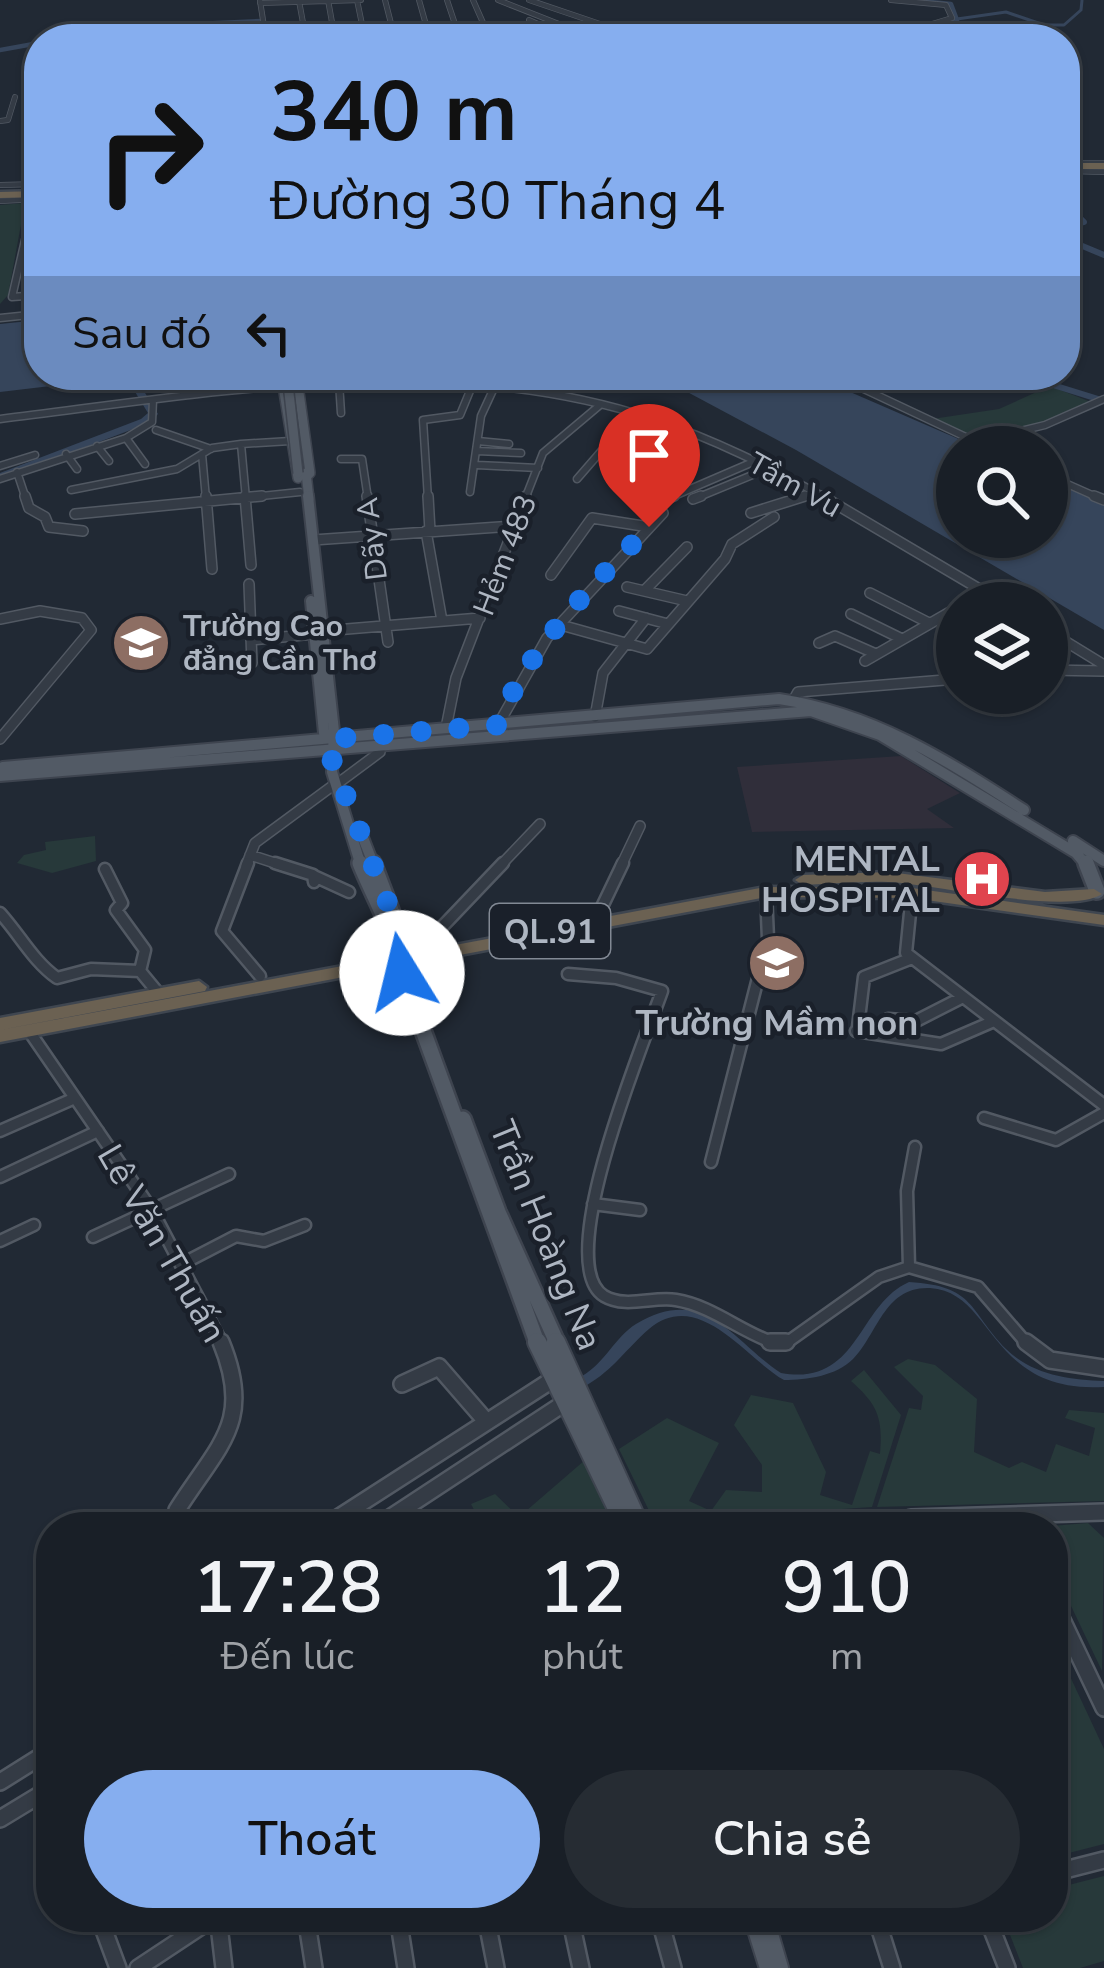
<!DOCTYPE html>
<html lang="vi">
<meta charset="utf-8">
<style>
:root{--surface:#191f27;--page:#262c33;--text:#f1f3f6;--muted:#9fa2a7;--line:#373d44;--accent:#86aeef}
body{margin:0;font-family:"Nunito Sans",sans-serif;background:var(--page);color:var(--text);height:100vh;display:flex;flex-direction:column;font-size:45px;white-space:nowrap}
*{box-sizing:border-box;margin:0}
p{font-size:39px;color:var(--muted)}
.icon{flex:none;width:66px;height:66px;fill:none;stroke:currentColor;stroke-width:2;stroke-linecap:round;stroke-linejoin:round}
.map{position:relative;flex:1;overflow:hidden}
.details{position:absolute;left:36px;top:1512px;width:1032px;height:420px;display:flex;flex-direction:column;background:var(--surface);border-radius:48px;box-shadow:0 3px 9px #0004,0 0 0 3px var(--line)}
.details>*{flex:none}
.hud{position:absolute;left:24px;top:24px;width:1056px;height:366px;border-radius:48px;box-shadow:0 3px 9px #0004,0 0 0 3px var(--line);background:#86aeef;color:#111;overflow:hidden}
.controls{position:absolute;left:936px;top:426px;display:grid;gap:24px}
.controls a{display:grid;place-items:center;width:132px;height:132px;border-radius:50%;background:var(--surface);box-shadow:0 3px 9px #0004,0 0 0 3px var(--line);font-size:60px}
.pin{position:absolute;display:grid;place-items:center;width:102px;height:102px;color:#fff;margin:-123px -51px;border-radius:50% 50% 50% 0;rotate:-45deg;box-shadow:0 0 12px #0007}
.pin .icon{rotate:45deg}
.me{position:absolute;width:132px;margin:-66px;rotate:351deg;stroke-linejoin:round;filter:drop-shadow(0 0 9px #0008)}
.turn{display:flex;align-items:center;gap:42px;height:252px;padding:0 48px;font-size:54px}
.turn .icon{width:156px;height:156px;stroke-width:2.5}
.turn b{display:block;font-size:84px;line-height:102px}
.then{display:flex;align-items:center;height:114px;padding:0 48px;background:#0003;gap:24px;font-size:45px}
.eta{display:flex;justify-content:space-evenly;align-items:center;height:204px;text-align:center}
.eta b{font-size:72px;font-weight:600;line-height:84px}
.button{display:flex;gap:24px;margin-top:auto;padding:24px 48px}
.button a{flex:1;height:138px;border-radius:72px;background:var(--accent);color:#111;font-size:48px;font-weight:600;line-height:138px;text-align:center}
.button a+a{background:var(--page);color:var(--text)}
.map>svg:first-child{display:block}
</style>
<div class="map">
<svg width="1104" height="1968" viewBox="0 0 1104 1968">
<rect width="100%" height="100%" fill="#212934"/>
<path fill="#302e3a" d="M901,756L960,793L927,809L954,828L752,832L737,767Z"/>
<path fill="#27393a" d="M25,203L8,295L0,304V205Z
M1050,386L1096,404L986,445L932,419L999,409Z
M95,836L96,861L52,873L17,863L24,855L46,850L45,842Z
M908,1359L935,1365L977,1399L974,1452L1009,1468L1022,1462L1046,1472L1056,1444L1089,1456L1095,1428L1065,1418L1069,1410L1104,1413V1501L877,1507L909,1408L921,1410L923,1396L894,1367Z
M864,1370L901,1415L872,1507L813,1511L737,1527H657L619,1449L667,1418L719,1443L689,1501L711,1511L726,1490L762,1492V1465L734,1425L751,1395L793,1403L826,1472L820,1495L852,1505L870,1451L880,1454C883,1418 878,1405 851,1381Z
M585,1460L619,1527H483L471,1504L495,1494L519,1517Z
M1088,1523L1104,1538L1102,1671L1053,1568V1527H1039Z
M1053,1640L1104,1749V1844L1053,1857Z
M1104,1876V1961L1080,1968H1023L1003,1917H1053V1889Z"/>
<path fill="#36455b" d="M39,320V375H144L0,392V324Z
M635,375H811L977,447H957V537H1047V478L1104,504V630L796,450L678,387Z
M909,1282C976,1286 968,1310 1006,1349C1032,1375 1069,1380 1104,1381V1387C988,1394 995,1292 930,1288C884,1286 878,1334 853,1359C836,1376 807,1380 784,1380C746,1359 699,1287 649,1329C627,1348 613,1370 587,1385L582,1376C605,1363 615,1337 636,1324C706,1282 734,1343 781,1373C859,1387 857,1305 909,1282Z"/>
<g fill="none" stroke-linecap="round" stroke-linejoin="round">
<path stroke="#36455b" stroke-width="3" d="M957,19L1006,12L1044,25H1064L1081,10L1082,0"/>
<path stroke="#36455b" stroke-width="4.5" d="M58,39L87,29L260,21
M887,39L957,20L951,4L921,1
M0,50L39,43
M1065,203L1079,217"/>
<path stroke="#36455b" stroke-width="6" d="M1065,226L1084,222L1076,214
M1065,226L1080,245L1104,255
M1021,375L1104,401"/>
<path fill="#36455b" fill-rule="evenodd" d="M128,375H134L158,414L149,423L7,477H0V473L141,419L148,413L126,377Z"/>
<g stroke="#525963" stroke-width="6">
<path id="minor-far4" d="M328,0L335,39
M357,0L365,39
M385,0L395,39
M419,0L430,39
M447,0L460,39
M473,0L488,34
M498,0L597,39
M529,0L600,24L626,39
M260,1L266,39
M299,1L306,39
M260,3L361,0
M529,20L572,39
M358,39L520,29L541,39
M882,39L952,18L946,5L891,0
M0,121L8,120L15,97
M1065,163H1104
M1065,171L1104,172
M0,185L39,184
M0,201L39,199
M30,217L34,199"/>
</g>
<g stroke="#525963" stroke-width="9">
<path id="minor-far3" d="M31,214L12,297L39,295
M0,318L39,314
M834,375L987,447
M339,382L341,413
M0,419C213,393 444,349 653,419C714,439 771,468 828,499
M156,430L211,449
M126,438L145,464
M478,441L509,444
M980,441L1045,425L1104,399
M241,444L290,441
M97,446L109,461
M477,451L521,453
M66,454L77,469
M202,454L206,499
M341,459H362L368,499
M477,465L538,468
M0,466L35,455
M17,472L26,499
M1047,475L1101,499
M0,479L126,438L152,422L153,400
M577,479L603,449L657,420
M71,490L177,469L212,448L241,444L246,499
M470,492L481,416L500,375
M232,499L300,492
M428,499L423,420L460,415L472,386
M525,499L543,453L600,405
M633,499L629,497L653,480
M667,499L753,462
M694,499L767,469
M790,499L813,494"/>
</g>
<g stroke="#525963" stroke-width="12">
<path id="minor-far2" d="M25,496L29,508L45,517L49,527L83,531
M206,496L212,569
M245,496L251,565
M367,496L388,642
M428,496L430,531
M822,496L1003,603
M1094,496L1104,500
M693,499L701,496
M652,505L674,496
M751,513L805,496
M75,514L262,496
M426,531L442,621
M313,540L515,526
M551,575L592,518L649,527
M249,584L252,663
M627,587L687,601
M644,591L687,547
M870,593L929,623
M965,603L985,592
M619,611L668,624
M851,614L902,639
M0,619L40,611L82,618L91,630L0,739
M561,625L647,649L725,559L732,544L774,517
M1047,630L1104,665
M323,631L480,618
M251,640L314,634
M819,643L835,636L876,654
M865,661L957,608
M1047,670L1104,671
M793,701L798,692L957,679
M595,717L603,673L646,618
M498,725L547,638L663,513L631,496
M446,728L456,678L526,496
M341,781L380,752V745
M250,855L284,866
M246,866L255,843L335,784
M500,866L540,824
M621,866L640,826"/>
</g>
<g stroke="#525963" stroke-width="15">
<path id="minor-far1" d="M248,863L222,931L260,976
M275,863L313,875L314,882
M105,869L122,903L116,910L145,950L140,971L159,994
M314,876L349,892
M912,893L906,953L1104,1105
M600,911L623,863
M0,913C20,935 33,961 57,978L91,969L140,971
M441,941L442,927L503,863
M568,974L616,978L662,991C645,1040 551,1263 604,1296C626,1309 653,1296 676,1300C713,1306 742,1333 777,1344L789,1341L879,1277L909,1267L978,1287L1028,1345
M888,1019L916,1021L963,997
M858,1027L864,977L912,958
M29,1031L152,1210L223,1345
M856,1031L941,1044L994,1021
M984,1118L1056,1140L1104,1113
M0,1131L75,1098
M711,1162L768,939L766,892
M0,1177L98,1131
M593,1204L640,1210
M93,1237L229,1174
M0,1241L34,1225
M182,1264L236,1236L264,1241L305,1225
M909,1267L907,1191L915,1147"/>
</g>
<g stroke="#525963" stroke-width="20">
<path id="minor" d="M770,1342H786
M1026,1342L1050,1360L1104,1368
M402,1384L439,1367L485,1420
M911,1518L1104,1512
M188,1527L177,1510C219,1444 254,1422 221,1342
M324,1527L552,1380
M376,1527L563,1404
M1053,1601L1104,1708
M0,1782L51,1750
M0,1819L51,1788
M1053,1873L1104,1860
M218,1917L224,1968
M306,1917L314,1968
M398,1917L406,1968
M486,1917L496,1968
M570,1917L581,1968
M659,1917L673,1968
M876,1917L892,1968
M987,1917L1007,1968
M102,1925L118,1968
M138,1968L215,1917"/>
</g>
<g stroke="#3e444f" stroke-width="12">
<path id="major-far3" d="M298,385L310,473L306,477
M283,386L298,478
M306,473L309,499"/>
</g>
<g stroke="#3e444f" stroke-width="14">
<path id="major-far2" d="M308,496L334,731L332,772L361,866
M311,601L324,733L330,735
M3,767L779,699C873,713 945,759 1024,810
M0,776L811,711L880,735L1076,853L1087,866
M362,835L374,866
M1073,841L1104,861"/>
</g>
<g stroke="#3e444f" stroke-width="20">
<path id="major-far1" d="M360,863C370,889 403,950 402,973L538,1345
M373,863L400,934L396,942
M1086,863L1097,891
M463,1119L498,1212L558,1345"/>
</g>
<g stroke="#3e444f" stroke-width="22">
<path id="major" d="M537,1342L626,1527
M556,1342L640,1527
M753,1917L769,1968
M764,1917L779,1968"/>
</g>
<g stroke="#3f4650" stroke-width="5">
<path id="highway" d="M1065,163H1104V169H1065Z
M39,191V197L0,198V192Z
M889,872L1045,892L1094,889L1102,894C1068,916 935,884 888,882C860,881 831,884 803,885L795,880L803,875Z
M766,887L912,888L1104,915V925L912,898L766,897L0,1042V1030Z
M199,981L207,987L205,991L0,1030V1018Z"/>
</g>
<use href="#minor-far4" stroke="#343b45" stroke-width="4.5"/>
<use href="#minor-far3" stroke="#343b45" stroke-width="6"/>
<use href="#minor-far2" stroke="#343b45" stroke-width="9"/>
<use href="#minor-far1" stroke="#343b45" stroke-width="10"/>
<use href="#minor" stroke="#343b45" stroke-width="15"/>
<use href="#major-far3" stroke="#525a65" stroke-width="9"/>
<use href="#major-far2" stroke="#525a65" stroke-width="10"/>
<use href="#major-far1" stroke="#525a65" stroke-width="15"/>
<use href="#major" stroke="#525a65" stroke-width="18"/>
<use href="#highway" fill="#6b6152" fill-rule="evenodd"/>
<g stroke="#3e444f" stroke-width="12" stroke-linecap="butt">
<path id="major-bridge" d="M287,375L298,473"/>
</g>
<use href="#major-bridge" stroke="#525a65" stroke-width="9"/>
</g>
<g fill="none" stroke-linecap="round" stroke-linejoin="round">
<path stroke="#1a73e8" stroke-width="21" stroke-dasharray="0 37.8" d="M402,973L396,942L400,934L330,755V739L498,725C526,649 593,585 649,527"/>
</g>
<defs>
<g id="university-disc" transform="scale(3)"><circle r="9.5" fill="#8d6e63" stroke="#1a202a"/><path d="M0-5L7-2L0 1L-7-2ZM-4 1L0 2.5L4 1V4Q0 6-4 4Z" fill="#fff"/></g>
<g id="hospital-disc" transform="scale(3)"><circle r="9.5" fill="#e0444e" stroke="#1a202a"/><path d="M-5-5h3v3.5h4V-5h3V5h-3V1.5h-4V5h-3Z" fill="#fff"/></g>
<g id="school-disc" transform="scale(3)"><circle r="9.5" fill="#8d6e63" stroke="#1a202a"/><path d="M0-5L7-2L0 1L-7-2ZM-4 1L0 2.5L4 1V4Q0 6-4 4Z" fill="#fff"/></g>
</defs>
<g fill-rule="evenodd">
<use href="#university-disc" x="141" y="643"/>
<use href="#hospital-disc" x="982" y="879"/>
<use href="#school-disc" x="777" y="963"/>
</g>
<g text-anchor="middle" stroke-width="9" stroke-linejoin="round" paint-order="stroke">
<g font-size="30" fill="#aeb6c2" stroke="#1a202a">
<text transform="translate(795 485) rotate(29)" y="10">Tầm Vu</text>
<text transform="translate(372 539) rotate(-97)" y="10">Dãy A</text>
<text transform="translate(505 555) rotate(-69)" y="10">Hẻm 483</text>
</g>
<g font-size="30" font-weight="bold" fill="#aeb6c2" stroke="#1a202a" text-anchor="start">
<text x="183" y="636">Trường Cao<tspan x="183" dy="34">đẳng Cần Thơ</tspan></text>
</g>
<rect fill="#1a202a" stroke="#828994" stroke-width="3" x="490" y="904" width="120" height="54" rx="9"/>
<g font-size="33" font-weight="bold" fill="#aeb6c2">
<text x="550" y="943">QL.91</text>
</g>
<g font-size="36" font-weight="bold" fill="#aeb6c2" stroke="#1a202a" text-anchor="end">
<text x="940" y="871">MENTAL<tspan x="940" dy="41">HOSPITAL</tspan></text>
<text x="777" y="1035" text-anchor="middle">Trường Mầm non</text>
</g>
<g font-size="36" fill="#aeb6c2" stroke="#1a202a">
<text transform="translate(547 1235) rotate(68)" y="13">Trần Hoàng Na</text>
<text transform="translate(163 1243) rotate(60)" y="13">Lê Văn Thuấn</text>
</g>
</g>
</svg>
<div class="controls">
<a><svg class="icon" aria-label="search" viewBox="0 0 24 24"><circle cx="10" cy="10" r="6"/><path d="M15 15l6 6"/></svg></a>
<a><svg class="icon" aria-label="layers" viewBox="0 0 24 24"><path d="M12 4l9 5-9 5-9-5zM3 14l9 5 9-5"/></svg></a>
</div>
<div class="pin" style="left:649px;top:527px;background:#d93025"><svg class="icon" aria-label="arrive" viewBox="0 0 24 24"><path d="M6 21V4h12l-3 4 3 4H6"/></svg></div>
<svg class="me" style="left:402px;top:973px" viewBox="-20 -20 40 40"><circle r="19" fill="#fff"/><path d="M0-13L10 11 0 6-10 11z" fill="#1a73e8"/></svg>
<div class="hud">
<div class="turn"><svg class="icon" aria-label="right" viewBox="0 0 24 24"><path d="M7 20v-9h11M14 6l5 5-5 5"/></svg><div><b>340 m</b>Đường 30 Tháng 4</div></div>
<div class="then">Sau đó<svg class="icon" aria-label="left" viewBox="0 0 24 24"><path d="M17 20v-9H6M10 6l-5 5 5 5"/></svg></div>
</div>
<section class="details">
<div class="eta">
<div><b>17:28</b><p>Đến lúc</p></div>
<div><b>12</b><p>phút</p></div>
<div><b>910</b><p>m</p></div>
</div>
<div class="button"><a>Thoát</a><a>Chia sẻ</a></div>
</section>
</div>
